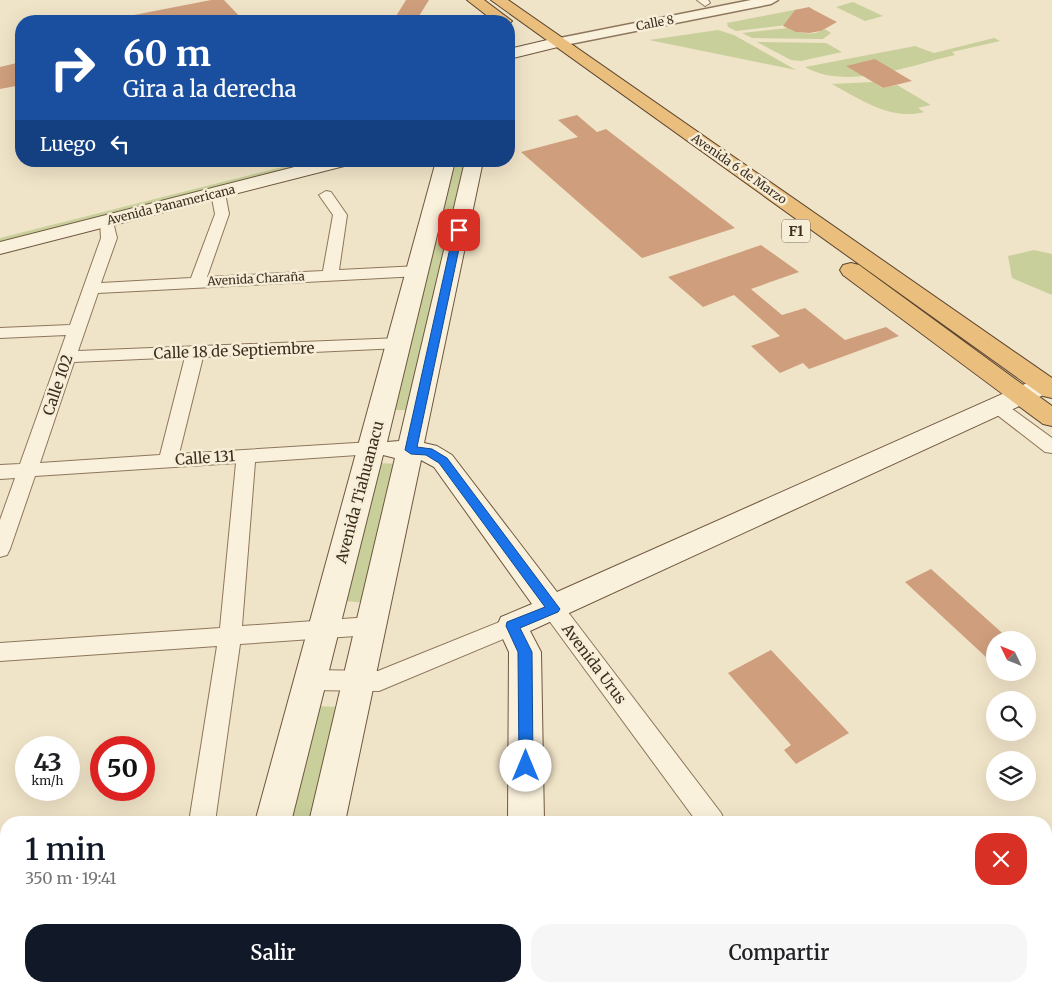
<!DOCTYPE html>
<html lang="es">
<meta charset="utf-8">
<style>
:root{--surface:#fff;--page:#f6f6f6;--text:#202124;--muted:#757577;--accent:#111827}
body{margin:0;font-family:Merriweather,serif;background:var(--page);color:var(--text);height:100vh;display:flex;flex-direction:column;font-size:19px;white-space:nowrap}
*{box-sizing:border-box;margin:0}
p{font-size:16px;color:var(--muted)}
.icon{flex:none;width:28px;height:28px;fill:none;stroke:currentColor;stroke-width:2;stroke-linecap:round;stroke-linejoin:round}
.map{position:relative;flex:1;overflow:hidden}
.panel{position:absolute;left:0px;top:816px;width:1052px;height:176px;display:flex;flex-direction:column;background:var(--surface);border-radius:20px 20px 0 0;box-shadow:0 5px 20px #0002}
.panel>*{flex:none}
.guide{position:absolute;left:15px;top:15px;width:500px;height:152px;border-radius:20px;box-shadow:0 5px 20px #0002;background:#1a4fa0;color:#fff;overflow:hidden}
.needle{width:32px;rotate:313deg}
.controls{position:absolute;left:986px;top:631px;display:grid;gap:10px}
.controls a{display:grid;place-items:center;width:50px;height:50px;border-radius:50%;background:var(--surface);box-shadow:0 5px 20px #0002;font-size:25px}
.speed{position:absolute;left:15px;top:736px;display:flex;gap:10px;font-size:25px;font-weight:700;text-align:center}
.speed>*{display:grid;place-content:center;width:65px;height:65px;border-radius:50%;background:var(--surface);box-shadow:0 5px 20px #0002;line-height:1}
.speed small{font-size:12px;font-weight:400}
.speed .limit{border:8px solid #d22;background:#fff;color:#111}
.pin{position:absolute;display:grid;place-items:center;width:42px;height:42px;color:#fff;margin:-21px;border-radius:10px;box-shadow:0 2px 8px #0006}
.me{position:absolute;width:55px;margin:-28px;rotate:0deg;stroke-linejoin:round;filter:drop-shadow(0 0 4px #0008)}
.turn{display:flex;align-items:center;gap:18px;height:105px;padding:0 25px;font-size:22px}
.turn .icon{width:65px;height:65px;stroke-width:2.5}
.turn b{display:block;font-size:35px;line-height:42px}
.then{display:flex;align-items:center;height:48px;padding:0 25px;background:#0003;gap:10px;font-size:19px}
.round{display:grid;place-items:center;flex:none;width:52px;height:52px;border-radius:20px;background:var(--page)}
.head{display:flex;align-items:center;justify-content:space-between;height:85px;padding:0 25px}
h1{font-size:30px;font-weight:600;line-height:38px;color:var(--accent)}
.cta{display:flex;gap:10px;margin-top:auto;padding:10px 25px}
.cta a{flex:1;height:58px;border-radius:20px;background:var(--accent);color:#fff;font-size:20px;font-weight:600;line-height:58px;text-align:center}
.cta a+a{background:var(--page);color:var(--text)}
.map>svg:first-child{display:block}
</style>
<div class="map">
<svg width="1052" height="992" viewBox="0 0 1052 992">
<rect width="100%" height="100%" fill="#f0e4c8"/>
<path fill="#c9cf9b" d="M853,2L883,16L865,21L836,7Z
M799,9L786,25L736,31L728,27L727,23Z
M788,28C799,34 814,36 825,29L831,33L823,39L752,38L742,33Z
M718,30L734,35L796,70L649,40Z
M994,38L1000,41L952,52L955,55C911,65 847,91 805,67L915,46L934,53Z
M757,42L826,43L842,52L801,61L791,60Z
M873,82L882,88L897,85L931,105L918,108L924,112C892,121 859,99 832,84Z
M306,161H322L0,243V238Z
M452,162H466L410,410H392Z
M1034,250L1052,254V295L1012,278L1008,256Z
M379,463L399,464L367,603L344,601Z
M314,706L339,707L312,822H284Z"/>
<path fill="#cf9f7d" d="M211,0H224L244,21H135L134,15Z
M406,0H429L416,21H393Z
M809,7L814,10L837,22L821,31L809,33L796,32L783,26L795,10Z
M875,59L912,81L883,88L846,66Z
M21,62V85L0,89V67Z
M577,115L597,132L606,129L735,228L642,258L521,152L578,137L558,120Z
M761,245L799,272L751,289L782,315L805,308L845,340L886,327L899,336L809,369L803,363L780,373L751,346L780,336L734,295L703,307L668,277Z
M931,569L1010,640H995V653L987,658L905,582Z
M771,650L849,733L796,764L784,750L791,745L728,673Z"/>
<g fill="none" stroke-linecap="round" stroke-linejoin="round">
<g stroke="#8d765c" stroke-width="2">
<path id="minor" d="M697,0H708L710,3L705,6Z
M218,189L225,193L229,214L207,277L323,271L333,215L319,195L326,191L331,192L347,215L339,270L419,266L427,271L419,276L98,293L78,351L400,338L406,339L409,343L406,347L400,348L203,357L179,454L372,442L379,443L382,448L379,453L372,454L255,462L242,626L370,617L378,620L381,626L378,632L370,635L240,644L215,822H189L217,646L0,661V643L220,628L236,463L35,476L10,549L7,555L0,557V520L15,478L0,479V465L20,464L66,335L0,338V328L70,325L101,238L100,221L102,218H112L117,238L101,283L191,278L215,214L211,193ZM185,357L160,455L40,463L74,362Z
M998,401L1004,403L1052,438V453L1045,452L992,411L989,407L992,403Z
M553,600L561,603L721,813L725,822H697L545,615L542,609L545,603Z
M512,617L520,620L523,626L520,632L379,691L309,690L301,687L297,680L301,673L309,670L378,671Z
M0,906H6V934H0Z
M771,986H806L804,992H768Z
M819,986H849L852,992H821Z"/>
</g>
<g stroke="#8d765c" stroke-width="3">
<path id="tertiary" d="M751,0H778L771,4L560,46L553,42L560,38Z"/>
</g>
<g stroke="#6f573f" stroke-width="2">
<path id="secondary" d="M560,37L566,39L568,42L566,45L509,59V49Z
M318,161H350L348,165L0,254V242Z
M436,161H455L387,442L399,441L465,161H483L424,443L437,446L452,455L557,592L1036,379L1045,377L1052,379V391L530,631L541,652L544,822H508L509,652L497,626L501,617L532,604L434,467L421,460L345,822H309L395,458L383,455L291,822H255Z
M211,986H251L249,992H209Z
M272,986H312L311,992H271Z
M506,986H546V992H506Z"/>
</g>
<g stroke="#5b4430" stroke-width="2">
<path id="trunk" d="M467,0H484L512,21L509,24V21H494Z
M491,0H508L1052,378V398L1043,396Z
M851,263L859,265L1052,406V426L1043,424L843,275L840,270L843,265Z"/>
</g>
<use href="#minor" fill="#faf1dc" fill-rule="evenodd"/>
<use href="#tertiary" fill="#faf1dc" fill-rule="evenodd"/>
<use href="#secondary" fill="#faf1dc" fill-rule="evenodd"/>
<use href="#trunk" fill="#eabe7c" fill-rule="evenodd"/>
</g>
<path fill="#1a73e8" stroke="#114b97" d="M459,228L463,230L417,447L432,449L447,458L560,609L558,612L520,628L532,652L533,766L531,770L526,772L521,770L519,766L518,652L506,626L507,622L545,607L439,463L426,455L411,454L405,450L454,230Z"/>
<g text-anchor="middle" stroke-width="5" stroke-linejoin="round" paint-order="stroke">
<g font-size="12" fill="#3d2e20" stroke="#f7eed8">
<text transform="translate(655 23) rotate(-11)" y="4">Calle 8</text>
<text transform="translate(739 169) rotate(35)" y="4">Avenida 6 de Marzo</text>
<text transform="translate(171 205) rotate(-14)" y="4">Avenida Panamericana</text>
<text transform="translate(256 279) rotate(-3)" y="4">Avenida Charaña</text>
</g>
<rect fill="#f7eed8" stroke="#756857" stroke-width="1" x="782" y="219.5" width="28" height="23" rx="4"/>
<g font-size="14" font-weight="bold" fill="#3d2e20">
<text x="796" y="236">F1</text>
</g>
<g font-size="15" fill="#3d2e20" stroke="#f7eed8">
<text transform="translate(234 351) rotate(-2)" y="5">Calle 18 de Septiembre</text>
<text transform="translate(58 385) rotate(-71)" y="5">Calle 102</text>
<text transform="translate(205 458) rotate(-4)" y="5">Calle 131</text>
<text transform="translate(360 492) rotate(-75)" y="5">Avenida Tiahuanacu</text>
<text transform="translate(594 664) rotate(53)" y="5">Avenida Urus</text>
</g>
</g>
</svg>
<div class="controls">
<a><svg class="needle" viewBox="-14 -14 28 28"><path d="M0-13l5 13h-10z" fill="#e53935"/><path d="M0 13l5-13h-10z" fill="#757577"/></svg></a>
<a><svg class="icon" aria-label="search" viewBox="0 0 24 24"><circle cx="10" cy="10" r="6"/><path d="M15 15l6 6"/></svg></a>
<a><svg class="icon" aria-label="layers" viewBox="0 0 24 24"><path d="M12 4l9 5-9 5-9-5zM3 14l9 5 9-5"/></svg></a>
</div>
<div class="speed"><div>43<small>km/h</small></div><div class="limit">50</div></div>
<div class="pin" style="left:459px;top:230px;background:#d93025"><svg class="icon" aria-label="arrive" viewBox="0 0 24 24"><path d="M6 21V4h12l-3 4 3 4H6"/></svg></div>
<svg class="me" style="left:526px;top:766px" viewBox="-20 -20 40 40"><circle r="19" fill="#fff"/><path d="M0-13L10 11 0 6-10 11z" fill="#1a73e8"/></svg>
<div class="guide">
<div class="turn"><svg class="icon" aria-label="right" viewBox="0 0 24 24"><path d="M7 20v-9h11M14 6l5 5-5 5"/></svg><div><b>60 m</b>Gira a la derecha</div></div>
<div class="then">Luego<svg class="icon" aria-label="left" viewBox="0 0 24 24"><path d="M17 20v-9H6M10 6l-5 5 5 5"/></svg></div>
</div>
<section class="panel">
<div class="head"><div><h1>1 min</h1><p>350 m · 19:41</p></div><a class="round" style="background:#d93025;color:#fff"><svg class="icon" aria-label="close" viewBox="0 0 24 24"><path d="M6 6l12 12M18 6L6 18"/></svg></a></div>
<div class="cta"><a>Salir</a><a>Compartir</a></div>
</section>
</div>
